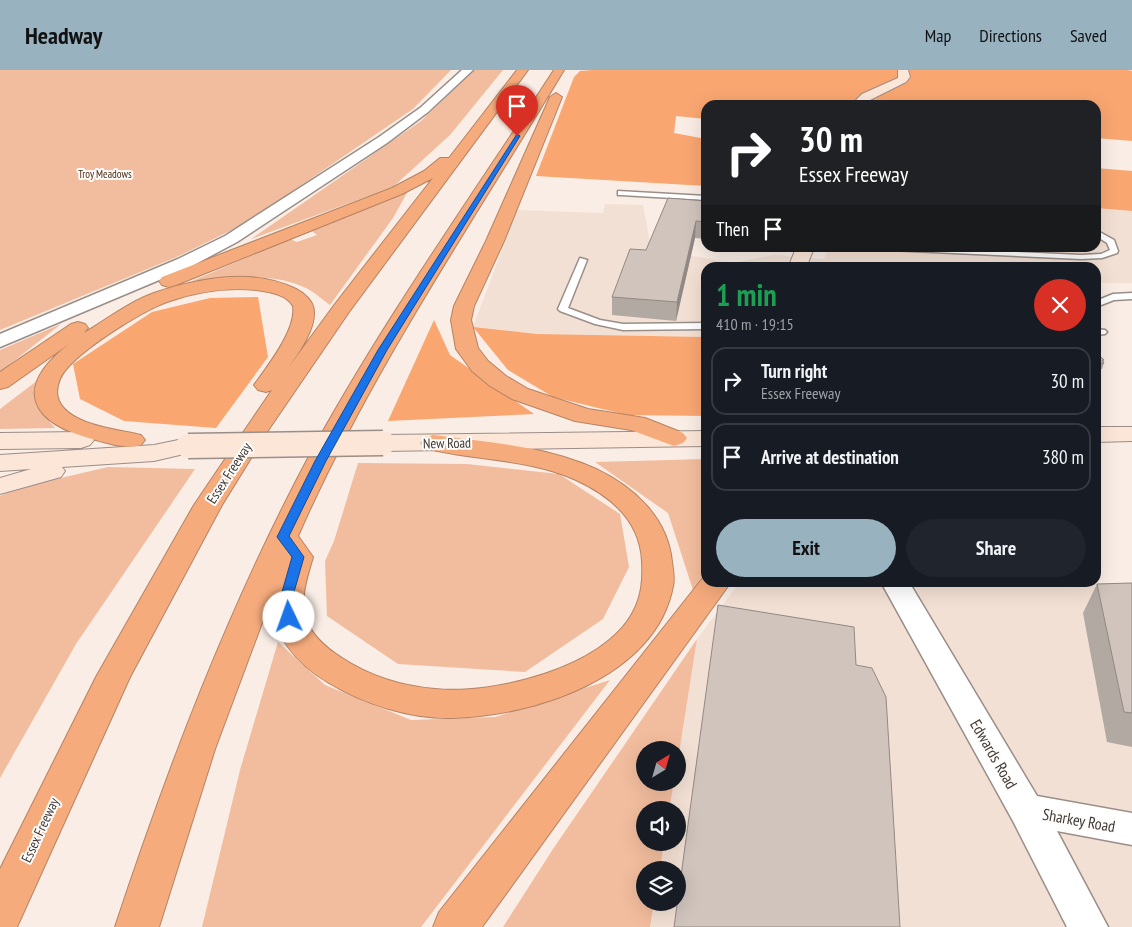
<!DOCTYPE html>
<meta charset="utf-8">
<style>
:root{--surface:#171b24;--page:#20242c;--text:#f1f3f6;--muted:#9ea1a6;--line:#363941;--accent:#98b2c0}
body{margin:0;font-family:"PT Sans Narrow",sans-serif;background:var(--page);color:var(--text);height:100vh;display:flex;flex-direction:column;font-size:19px;white-space:nowrap}
*{box-sizing:border-box;margin:0}
p{font-size:16px;color:var(--muted)}
.icon{flex:none;width:28px;height:28px;fill:none;stroke:currentColor;stroke-width:2;stroke-linecap:round;stroke-linejoin:round}
.map{position:relative;flex:1;overflow:hidden}
.sheet{position:absolute;left:701px;top:192px;width:400px;height:325px;display:flex;flex-direction:column;background:var(--surface);border-radius:15px;box-shadow:0 5px 20px #0002}
.sheet>*{flex:none}
.guide{position:absolute;left:701px;top:30px;width:400px;height:152px;border-radius:15px;box-shadow:0 5px 20px #0002;background:#202124;color:#fff;overflow:hidden}
.needle{width:32px;rotate:37deg}
.tools{position:absolute;left:636px;top:671px;display:grid;gap:10px}
.tools a{display:grid;place-items:center;width:50px;height:50px;border-radius:50%;background:var(--surface);box-shadow:0 5px 20px #0002;font-size:25px}
.pin{position:absolute;display:grid;place-items:center;width:42px;height:42px;color:#fff;margin:-51px -21px;border-radius:50% 50% 50% 0;rotate:-45deg;box-shadow:0 0 5px #0007}
.pin .icon{rotate:45deg}
.me{position:absolute;width:55px;margin:-28px;rotate:357deg;stroke-linejoin:round;filter:drop-shadow(0 0 4px #0008)}
.turn{display:flex;align-items:center;gap:18px;height:105px;padding:0 15px;font-size:22px}
.turn .icon{width:65px;height:65px;stroke-width:2.5}
.turn b{display:block;font-size:35px;line-height:42px}
.then{display:flex;align-items:center;height:48px;padding:0 15px;background:#0003;gap:10px;font-size:19px}
.round{display:grid;place-items:center;flex:none;width:52px;height:52px;border-radius:26px;background:var(--page)}
.head{display:flex;align-items:center;justify-content:space-between;height:85px;padding:0 15px}
h1{font-size:30px;font-weight:800;line-height:38px;color:#1e9e55}
.action{display:flex;gap:10px;margin-top:auto;padding:10px 15px}
.action a{flex:1;height:58px;border-radius:30px;background:var(--accent);color:#111;font-size:20px;font-weight:800;line-height:58px;text-align:center}
.action a+a{background:var(--page);color:var(--text)}
ul{padding:0;list-style:none}
li{display:flex;align-items:center;gap:15px;height:68px;margin:0 10px 8px;padding:0 5px;border:2px solid var(--line);border-radius:15px}
li div{flex:1}
li b{display:block;font-size:19px}
li em{font-style:normal}
header{display:flex;align-items:center;gap:30px;box-sizing:border-box;height:70px;padding:0 25px;background:var(--accent);color:#111}
header strong{font-size:24px}
nav{display:flex;gap:28px;margin-inline-start:auto;font-size:18px}
.map>svg:first-child{display:block}
</style>
<header>
<strong>Headway</strong>
<nav><a>Map</a><a>Directions</a><a>Saved</a></nav>
</header>
<div class="map">
<svg width="1132" height="857" viewBox="0 0 1132 857">
<rect width="100%" height="100%" fill="#f9ede5"/>
<path fill="#f3e0d4" d="M605,134L643,135L651,178L731,193L774,185L824,189L828,178H1096V138L1132,141V213H1096V198H706V267L537,264L473,257L517,140L603,143Z
M1096,512L1101,518L1132,517V857H650L654,833L678,832V800H660L664,773L678,772V740H669L674,713L678,712V690L697,569L739,513Z"/>
<path fill="#f2bd9e" d="M0,0H451L413,39L246,153L179,186L0,260Z
M474,0H503L450,65L393,117L251,169L421,51Z
M408,121L393,148L330,235C323,230 315,223 308,219C274,201 229,208 192,211L290,169L297,172L317,165L312,161Z
M61,254L0,302V280Z
M38,310L36,335L55,358L0,359V339Z
M706,389V506L694,523L668,443L595,392Z
M358,393L467,394L559,404L620,444L629,497L603,549L525,602L398,594L327,546L325,491L334,471Z
M108,397L195,399L76,574L0,708V426L18,418Z
M697,569L678,690V680H645V712L674,713L669,740H645V772L664,773L660,800H645V832L654,833L650,857H503L553,779Z
M278,572L325,615L411,650L495,647L610,610L421,857H202L240,700Z"/>
<path fill="#f9a671" d="M593,0H1128L1132,1V71L1096,68V35H706V49L676,46L674,63L706,69V116L536,106L574,7L580,1Z
M1096,98L1132,101V141L1096,138Z
M258,227L268,287L216,358L124,351L80,329L73,294L152,242L210,228Z
M434,250L450,285L534,344L388,351Z
M473,257L537,264L706,267V346L627,345L553,327L508,300Z"/>
<g fill="none" stroke-linecap="round" stroke-linejoin="round">
<g stroke="#9a8e88" stroke-width="3">
<path id="lane" d="M618,121L706,126V130L621,125H618Z
M1096,160L1114,170L1118,181L1117,183L1102,188L1081,189L890,180L886,178H931L1081,185L1101,184L1110,180L1107,173L1096,166Z
M580,188L587,190L568,238L600,250L623,254L706,253V259L623,260L595,254L560,241L558,239Z
M1132,223V229L1114,230L1096,237V231L1113,224Z
M1096,259L1105,260L1107,262L1105,264L1096,265Z"/>
</g>
<g stroke="#9a8e88" stroke-width="3">
<path id="street" d="M462,0H473L428,42L387,73L237,172L190,197L0,277V264L178,189L225,166L379,67L420,38Z
M881,512H909L1037,726L1132,743V775L1057,761L1108,857H1067L1013,751Z"/>
</g>
<g stroke="#9a8e88" stroke-width="2">
<path id="secondary" d="M898,0H908L910,7L906,12L870,30L864,35H851L862,24L898,8Z
M796,178H814L806,198H788Z
M1096,357H1132V371L1096,372Z
M706,361V376L383,381L374,378L370,373L374,368L383,365Z
M81,362L90,365L94,370L90,375L81,378L0,379V363Z
M188,368L197,371L201,376L197,381L154,391L62,397L65,401L61,407L0,424V408L31,399L0,401V385L154,375Z"/>
</g>
<g stroke="#b58364" stroke-width="2">
<path id="highway" d="M517,0H528L349,242L269,359L222,435L130,607L17,857H0V799L96,607L194,435L272,320L266,322L258,320L254,315C267,297 297,259 293,236C286,224 269,222 256,220C226,217 195,222 167,232C142,241 70,285 60,309C57,316 56,324 59,331C71,356 118,359 141,365L145,370L141,375C126,379 110,374 96,370C31,354 11,319 69,274L8,317L0,319V302L71,254L78,252L85,254L88,258L84,263C107,249 129,232 154,223C196,209 253,197 296,219C304,223 314,231 314,242C315,260 299,282 289,297L335,234L433,108L402,124L176,215L169,217L162,215L159,211L162,207L392,118L424,101L440,88H449Z
M554,0H564C472,153 370,302 298,466L313,487C307,508 299,528 307,550C312,567 328,579 342,588C371,607 402,616 435,619C493,625 604,598 633,542C642,525 643,509 642,491C640,451 611,426 576,410C528,388 475,391 424,378L420,373L424,368L433,365C487,372 546,376 596,399C634,417 668,448 672,492C673,499 675,509 673,516C656,608 533,646 452,648C410,649 364,634 329,613C297,594 271,565 272,526L215,679L159,857H115C168,697 228,539 307,390C380,255 470,129 554,0Z
M556,23L562,27L504,171L474,236L471,250L478,278L488,291L506,306L528,319L588,339L645,348L683,363L687,368L683,373L674,376L631,360L575,351L512,329L490,316L472,301L456,279L451,250L454,236L486,171L550,27Z
M706,504V512H731L482,857H433L439,842Z"/>
</g>
<use href="#lane" fill="#fff" fill-rule="evenodd"/>
<use href="#street" fill="#fff" fill-rule="evenodd"/>
<use href="#secondary" fill="#fce6d8" fill-rule="evenodd"/>
<use href="#highway" fill="#f5ab7c" fill-rule="evenodd"/>
<g stroke="#9a8e88" stroke-width="27" stroke-linecap="butt">
<path id="secondary-bridge" d="M188,376L383,373"/>
</g>
<use href="#secondary-bridge" stroke="#fce6d8" stroke-width="24"/>
</g>
<path fill="#b3a9a3" d="M706,131V169L695,168L676,251L612,245V227L646,180Z
M1096,282L1104,290L1103,292L1104,293L1102,299L1096,300Z
M1132,513V677L1107,672L1083,543L1097,514Z"/>
<path fill="#928984" d="M696,151L695,168L676,251L677,232Z"/>
<path fill="#d0c4bd" stroke="#928984" d="M668,128L706,131V152L696,151L677,232L612,227L630,179L646,180Z
M1096,282L1104,290H1102L1104,293H1096Z
M1132,513V643L1124,642L1097,514Z
M718,535L854,557L856,595L872,598L886,627L900,857H674Z"/>
<path fill="#1a73e8" stroke="#114b97" d="M517,64L520,66L387,280L326,391L289,466L304,487L294,522L296,547L294,550H285L283,547L282,522L292,487L277,467L315,391L378,280Z"/>
<g text-anchor="middle" stroke-width="4" stroke-linejoin="round" paint-order="stroke">
<g font-size="11" fill="#4b2a14" stroke="#fefcfa">
<text x="105" y="108">Troy Meadows</text>
</g>
<g font-size="14" fill="#3e3936" stroke="#fefcfa">
<text transform="translate(447 373) rotate(-1)" y="5">New Road</text>
<text transform="translate(229 403) rotate(-57)" y="5">Essex Freeway</text>
<text transform="translate(40 760) rotate(-65)" y="5">Essex Freeway</text>
</g>
<g font-size="16" fill="#3e3936" stroke="#fefcfa">
<text transform="translate(994 684) rotate(60)" y="6">Edwards Road</text>
<text transform="translate(1079 750) rotate(10)" y="6">Sharkey Road</text>
</g>
</g>
</svg>
<div class="tools">
<a><svg class="needle" viewBox="-14 -14 28 28"><path d="M0-13l5 13h-10z" fill="#e53935"/><path d="M0 13l5-13h-10z" fill="#9ea1a6"/></svg></a>
<a><svg class="icon" aria-label="sound" viewBox="0 0 24 24"><path d="M4 9h4l5-4v14l-5-4H4zM17 9q2 3 0 6"/></svg></a>
<a><svg class="icon" aria-label="layers" viewBox="0 0 24 24"><path d="M12 4l9 5-9 5-9-5zM3 14l9 5 9-5"/></svg></a>
</div>
<div class="pin" style="left:517px;top:66px;background:#d93025"><svg class="icon" aria-label="arrive" viewBox="0 0 24 24"><path d="M6 21V4h12l-3 4 3 4H6"/></svg></div>
<svg class="me" style="left:289px;top:547px" viewBox="-20 -20 40 40"><circle r="19" fill="#fff"/><path d="M0-13L10 11 0 6-10 11z" fill="#1a73e8"/></svg>
<div class="guide">
<div class="turn"><svg class="icon" aria-label="right" viewBox="0 0 24 24"><path d="M7 20v-9h11M14 6l5 5-5 5"/></svg><div><b>30 m</b>Essex Freeway</div></div>
<div class="then">Then<svg class="icon" aria-label="arrive" viewBox="0 0 24 24"><path d="M6 21V4h12l-3 4 3 4H6"/></svg></div>
</div>
<section class="sheet">
<div class="head"><div><h1>1 min</h1><p>410 m · 19:15</p></div><a class="round" style="background:#d93025;color:#fff"><svg class="icon" aria-label="close" viewBox="0 0 24 24"><path d="M6 6l12 12M18 6L6 18"/></svg></a></div>
<ul>
<li><svg class="icon" aria-label="right" viewBox="0 0 24 24"><path d="M7 20v-9h11M14 6l5 5-5 5"/></svg><div><b>Turn right</b><p>Essex Freeway</p></div><em>30 m</em></li>
<li><svg class="icon" aria-label="arrive" viewBox="0 0 24 24"><path d="M6 21V4h12l-3 4 3 4H6"/></svg><div><b>Arrive at destination</b></div><em>380 m</em></li>
</ul>
<div class="action"><a>Exit</a><a>Share</a></div>
</section>
</div>
